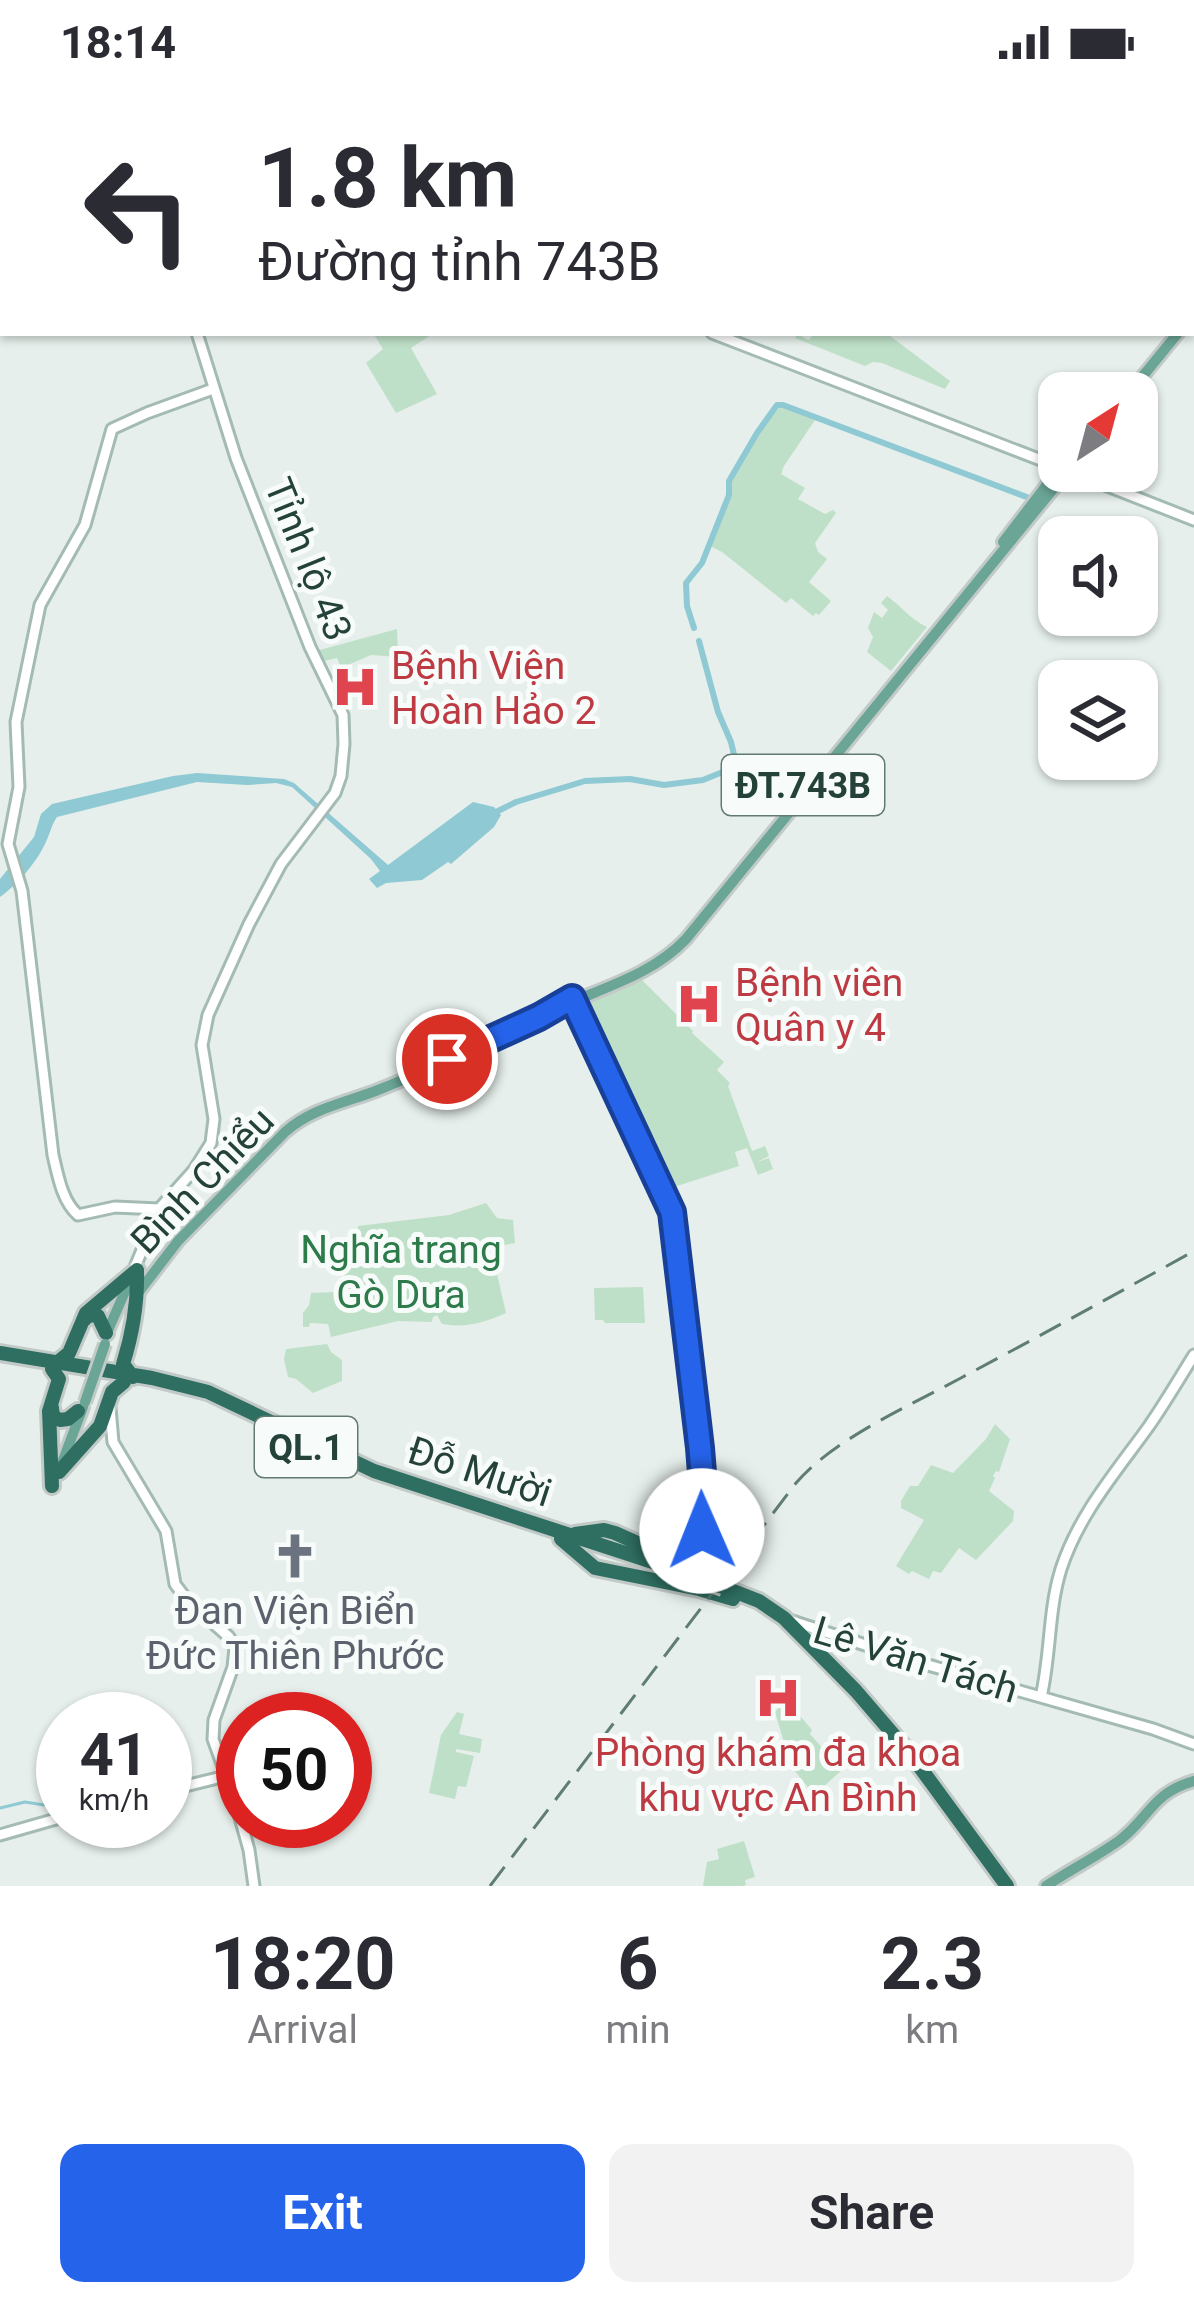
<!DOCTYPE html>
<meta charset="utf-8">
<style>
:root{--surface:#fff;--page:#f2f2f3;--text:#2b2b33;--muted:#7c7c81;--accent:#2563eb}
body{margin:0;font-family:Roboto,sans-serif;background:var(--page);color:var(--text);height:100vh;display:flex;flex-direction:column;font-size:45px;white-space:nowrap}
*{box-sizing:border-box;margin:0}
p{font-size:39px;color:var(--muted)}
.icon{flex:none;width:66px;height:66px;fill:none;stroke:currentColor;stroke-width:2;stroke-linecap:round;stroke-linejoin:round}
.map{position:relative;height:1802px;overflow:hidden}
.panel{display:flex;flex-direction:column;background:var(--surface);flex:1}
.panel>*{flex:none}
.hud{position:absolute;left:0px;top:0px;width:1194px;height:252px;box-shadow:0 3px 9px #0004;background:#fff;color:var(--text);overflow:hidden}
.needle{width:78px;rotate:36deg}
.buttons{position:absolute;left:1038px;top:288px;display:grid;gap:24px}
.buttons a{display:grid;place-items:center;width:120px;height:120px;border-radius:24px;background:var(--surface);box-shadow:0 3px 9px #0004;font-size:60px}
.speed{position:absolute;left:36px;top:1608px;display:flex;gap:24px;font-size:60px;font-weight:700;text-align:center}
.speed>*{display:grid;place-content:center;width:156px;height:156px;border-radius:50%;background:var(--surface);box-shadow:0 3px 9px #0004;line-height:1}
.speed small{font-size:30px;font-weight:400}
.speed .limit{border:18px solid #d22;background:#fff;color:#111}
.pin{position:absolute;display:grid;place-items:center;width:102px;height:102px;color:#fff;margin:-51px;border:6px solid #fff;border-radius:50%;box-shadow:0 3px 12px #0007}
.me{position:absolute;width:132px;margin:-66px;rotate:359deg;stroke-linejoin:round;filter:drop-shadow(0 0 9px #0008)}
.turn{display:flex;align-items:center;gap:42px;height:252px;padding:0 60px;font-size:54px}
.turn .icon{width:156px;height:156px;stroke-width:2.5}
.turn b{display:block;font-size:84px;line-height:102px}
.eta{display:flex;justify-content:space-evenly;align-items:center;height:204px;text-align:center}
.eta b{font-size:72px;font-weight:700;line-height:84px}
.action{display:flex;gap:24px;margin-top:auto;padding:24px 60px}
.action a{flex:1;height:138px;border-radius:24px;background:var(--accent);color:#fff;font-size:48px;font-weight:700;line-height:138px;text-align:center}
.action a+a{background:var(--page);color:var(--text)}
.status{display:flex;justify-content:space-between;align-items:center;height:84px;padding:0 60px;background:var(--surface);direction:ltr}
.status svg{height:33px;fill:currentColor}
.map>svg:first-child{display:block}
</style>
<div class="status"><b>18:14</b><svg viewBox="0 0 49 12"><path d="M0 12V9h3v3zM5 12V6h3v6zM10 12V3h3v9zM15 12V0h3v12zM26 1h20v11H26zM47 4h2v5h-2z"/></svg></div>
<div class="map">
<svg width="1194" height="1802" viewBox="0 0 1194 1802">
<rect width="100%" height="100%" fill="#e6efeb"/>
<path fill="#bfe0c8" d="M373,249H434L411,264L437,310L396,329L366,279L383,265Z
M814,249H886L950,297L945,305L882,279L873,278L865,282L795,254L797,250L809,256Z
M781,322L815,336L784,382L781,390L805,404L798,415L825,430L833,426L836,429L815,459L818,468L827,475L809,498L831,517L819,531L816,529L813,532L791,514L786,519L722,468L708,461L730,410L731,395L758,348Z
M887,512C901,522 911,536 927,543L891,587L867,568L873,553L868,544L874,528L882,534L888,526L881,519Z
M397,545L398,573L371,571L341,584L337,574L320,578L316,567Z
M639,893L693,947L692,949L724,978L717,986L730,999L728,1002L752,1067L765,1062L769,1072L757,1078L769,1074L773,1085L758,1091L747,1064L735,1068L739,1082L671,1104L662,1087L658,1088L585,930L586,920L590,916Z
M486,1119L497,1134L513,1136L515,1159L499,1162L503,1178L495,1181L506,1229C484,1239 465,1244 442,1240L437,1231L433,1233L432,1238L398,1237L331,1253L328,1240L310,1239L309,1243H303V1229L309,1221L311,1209L336,1208L350,1180L336,1166L357,1147L358,1142L449,1131Z
M643,1203L645,1239H605L603,1236H595L594,1204Z
M327,1260L331,1268L342,1276V1297L313,1309L296,1295L288,1293L284,1275L286,1265Z
M995,1340L1010,1355L999,1388L996,1387L993,1392L995,1394L989,1407L1014,1427L1013,1437L976,1476L959,1464L941,1489L933,1487L929,1495L912,1487L909,1490L896,1482L924,1436L901,1424V1417L910,1402H918L931,1381L953,1389L986,1355Z
M786,1615L812,1646L810,1650L842,1686L814,1711L791,1682L775,1628Z
M457,1628L464,1630L459,1650L482,1655L480,1669L456,1665V1668L474,1672L466,1703L458,1702L455,1715L429,1709L441,1651Z
M744,1757L755,1793L745,1796L746,1801L743,1802H703L707,1778L719,1775L717,1765Z"/>
<path fill="#8ec9d4" d="M197,689L284,695L294,699L388,781L473,718L494,723L501,731L494,743L451,780L448,778L422,796L386,799L377,804L369,795L380,787L371,775L292,703L276,699L247,701L197,698L57,733C51,742 50,750 45,760C36,779 17,801 0,813V795L34,753L41,730L52,720L173,692Z"/>
<g fill="none" stroke-linecap="round" stroke-linejoin="round">
<path stroke="#8ec9d4" stroke-width="3" d="M185,3L189,0
M0,1724L25,1718L44,1721"/>
<path stroke="#8ec9d4" stroke-width="6" d="M694,544L687,522L686,499L702,479L729,411V397L757,349L777,321H783L1032,415
M498,727L516,718L585,697L630,695L664,701L703,696L730,685L735,675L731,658L718,628L699,557"/>
<g stroke="#a4bbb3" stroke-width="15">
<path id="secondary" d="M115,0L118,3
M875,3L879,0
M712,249L1059,383
M1069,387L1194,436
M572,914L672,1128L701,1364L705,1426L700,1470L702,1488
M159,1125L115,1123L78,1131C62,1117 58,1092 53,1071L22,807L8,760L19,703L16,638L40,521L85,441L112,345L147,329L213,305
M135,1183L159,1125L194,1086L211,1059L214,1035L202,961L208,931L249,840L281,780L335,709L341,692L344,660L343,631L310,563L236,374L197,249
M110,1324L113,1358L166,1447L175,1500L187,1516L229,1553L235,1564L233,1583L214,1636L213,1655L236,1719L249,1766L254,1802
M792,1537L914,1577L1153,1645L1194,1660
M1041,1613C1051,1570 1048,1527 1061,1485C1079,1430 1116,1388 1149,1342C1165,1319 1179,1295 1194,1271
M165,1707L226,1692
M0,1751L63,1733"/>
</g>
<g stroke="#c2cac8" stroke-width="16">
<path id="primary" d="M1191,225L1194,221
M1129,309L1178,249
M1003,458L1059,385
M138,1209L178,1157L285,1048C312,1024 345,1019 378,1006C438,983 497,952 556,925C601,904 651,892 686,855L1068,387
M106,1251L130,1196
M62,1379L83,1323
M1046,1802C1070,1786 1096,1773 1120,1756C1150,1733 1152,1709 1194,1697"/>
</g>
<g stroke="#c2cac8" stroke-width="20">
<path id="highway" d="M159,3L164,0
M0,67L3,66
M84,1236L89,1231L98,1232L106,1249
M0,1269L152,1294L208,1308L374,1387L668,1483
M58,1278L69,1269L86,1229L137,1186
M52,1285L59,1295L49,1327L52,1402
M133,1293L123,1280C133,1248 138,1220 137,1186
M52,1324L53,1332L60,1336L68,1335L78,1327
M59,1388L100,1342L112,1308L124,1298
M575,1450L604,1446L615,1449L711,1492L703,1506
M561,1455L595,1484L699,1505L733,1515
M723,1503L759,1517L784,1534L856,1607L911,1671L1007,1802"/>
</g>
<use href="#secondary" stroke="#fff" stroke-width="9"/>
<use href="#primary" stroke="#6aa596" stroke-width="10"/>
<use href="#highway" stroke="#2f6f62" stroke-width="14"/>
<path stroke="#5f7d75" stroke-width="3" stroke-dasharray="24 12" stroke-linecap="butt" d="M490,1802L796,1399C834,1355 907,1323 959,1295C1038,1253 1116,1210 1194,1167"/>
<g stroke="#c2cac8" stroke-width="16" stroke-linecap="butt">
<path id="primary-bridge" d="M85,1318L105,1260"/>
</g>
<g stroke="#c2cac8" stroke-width="20" stroke-linecap="butt">
<path id="highway-bridge" d="M667,1485L723,1503"/>
</g>
<use href="#primary-bridge" stroke="#6aa596" stroke-width="10"/>
<use href="#highway-bridge" stroke="#2f6f62" stroke-width="14"/>
</g>
<g fill="none" stroke-linecap="round" stroke-linejoin="round">
<g stroke="#184099" stroke-width="30">
<path id="route" d="M447,975L539,933L572,914L672,1128L700,1364L705,1426L702,1447"/>
</g>
<use href="#route" stroke="#2563eb" stroke-width="21"/>
</g>
<defs>
<g id="hospital-bare" transform="scale(3.6)"><path d="M-5-5h3v3.5h4V-5h3V5h-3V1.5h-4V5h-3Z" fill="#e0444e" stroke="#f7fbf9" stroke-width="2.5" paint-order="stroke"/></g>
<g id="church-bare" transform="scale(3.6)"><path d="M-1.2-6h2.4v3.5h3.3v2.4h-3.3V6h-2.4V-.1h-3.3v-2.4h3.3Z" fill="#6b7280" stroke="#f7fbf9" stroke-width="2.5" paint-order="stroke"/></g>
</defs>
<g fill-rule="evenodd">
<use href="#hospital-bare" x="355" y="603"/>
<use href="#hospital-bare" x="699" y="920"/>
<use href="#church-bare" x="295" y="1472"/>
<use href="#hospital-bare" x="778" y="1614"/>
</g>
<g text-anchor="middle" stroke-width="10" stroke-linejoin="round" paint-order="stroke">
<g fill="#f7fbf9" stroke="#637a73" stroke-width="3">
<rect x="722" y="671" width="162" height="60" rx="9"/>
<rect x="255" y="1333" width="102" height="60" rx="9"/>
</g>
<g font-size="36" font-weight="bold" fill="#24423a">
<text x="803" y="714">ĐT.743B</text>
<text x="306" y="1376">QL.1</text>
</g>
<g font-size="39" fill="#24423a" stroke="#f7fbf9">
<text transform="translate(309 475) rotate(68)" y="14">Tỉnh lộ 43</text>
<text transform="translate(202 1096) rotate(-46)" y="14">Bình Chiểu</text>
<text transform="translate(480 1387) rotate(18)" y="14">Đỗ Mười</text>
<text transform="translate(916 1575) rotate(17)" y="14">Lê Văn Tách</text>
</g>
<g font-size="39" fill="#be3a42" stroke="#f7fbf9" text-anchor="start">
<text x="391" y="595">Bệnh Viện<tspan x="391" dy="45">Hoàn Hảo 2</tspan></text>
<text x="735" y="912">Bệnh viên<tspan x="735" dy="45">Quân y 4</tspan></text>
<text x="778" y="1682" text-anchor="middle">Phòng khám đa khoa<tspan x="778" dy="45">khu vực An Bình</tspan></text>
</g>
<g font-size="39" fill="#2d7a4b" stroke="#f7fbf9">
<text x="401" y="1179">Nghĩa trang<tspan x="401" dy="45">Gò Dưa</tspan></text>
</g>
<g font-size="39" fill="#5b616d" stroke="#f7fbf9">
<text x="295" y="1540">Đan Viện Biển<tspan x="295" dy="45">Đức Thiên Phước</tspan></text>
</g>
</g>
</svg>
<div class="buttons">
<a><svg class="needle" viewBox="-14 -14 28 28"><path d="M0-13l5 13h-10z" fill="#e53935"/><path d="M0 13l5-13h-10z" fill="#7c7c81"/></svg></a>
<a><svg class="icon" aria-label="sound" viewBox="0 0 24 24"><path d="M4 9h4l5-4v14l-5-4H4zM17 9q2 3 0 6"/></svg></a>
<a><svg class="icon" aria-label="layers" viewBox="0 0 24 24"><path d="M12 4l9 5-9 5-9-5zM3 14l9 5 9-5"/></svg></a>
</div>
<div class="speed"><div>41<small>km/h</small></div><div class="limit">50</div></div>
<div class="pin" style="left:447px;top:975px;background:#d93025"><svg class="icon" aria-label="arrive" viewBox="0 0 24 24"><path d="M6 21V4h12l-3 4 3 4H6"/></svg></div>
<svg class="me" style="left:702px;top:1447px" viewBox="-20 -20 40 40"><circle r="19" fill="#fff"/><path d="M0-13L10 11 0 6-10 11z" fill="#2563eb"/></svg>
<div class="hud">
<div class="turn"><svg class="icon" aria-label="left" viewBox="0 0 24 24"><path d="M17 20v-9H6M10 6l-5 5 5 5"/></svg><div><b>1.8 km</b>Đường tỉnh 743B</div></div>
</div>
</div>
<section class="panel">
<div class="eta">
<div><b>18:20</b><p>Arrival</p></div>
<div><b>6</b><p>min</p></div>
<div><b>2.3</b><p>km</p></div>
</div>
<div class="action"><a>Exit</a><a>Share</a></div>
</section>
